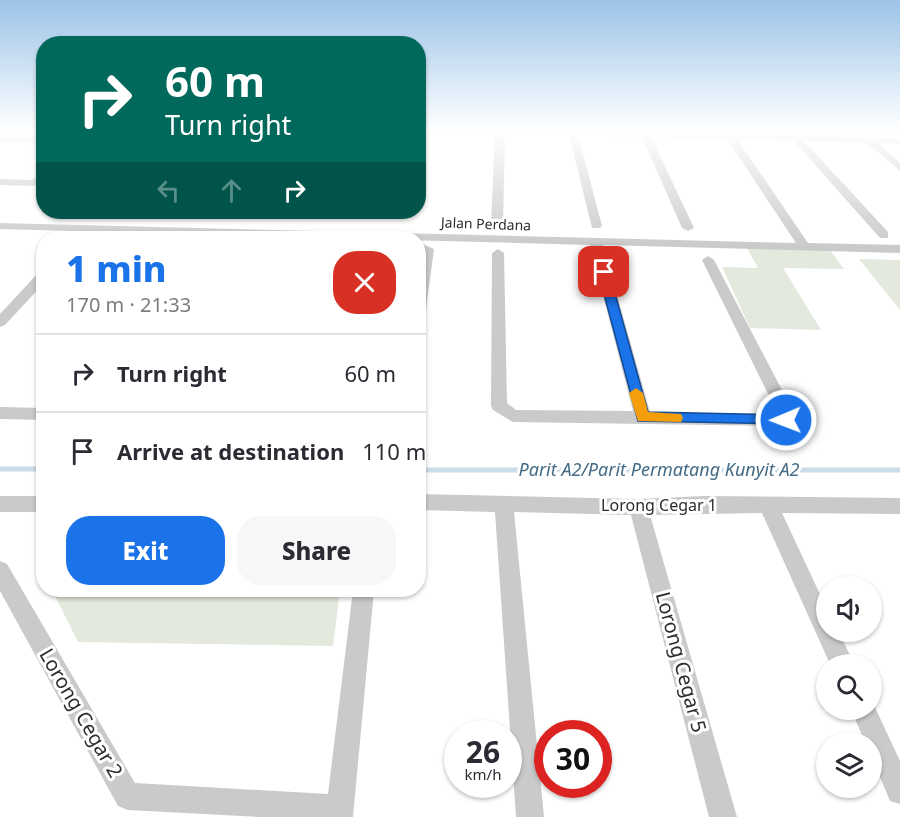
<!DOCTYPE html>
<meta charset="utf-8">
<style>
:root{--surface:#fff;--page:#f7f7f7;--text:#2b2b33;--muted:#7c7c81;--line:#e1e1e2;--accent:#1a73e8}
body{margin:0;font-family:"Noto Sans",sans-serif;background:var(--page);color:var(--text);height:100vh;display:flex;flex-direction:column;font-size:22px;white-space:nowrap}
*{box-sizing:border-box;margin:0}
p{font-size:20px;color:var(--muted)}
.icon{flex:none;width:33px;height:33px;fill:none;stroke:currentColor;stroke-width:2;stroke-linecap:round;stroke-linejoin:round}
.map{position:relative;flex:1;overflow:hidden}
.sheet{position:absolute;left:36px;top:231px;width:390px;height:366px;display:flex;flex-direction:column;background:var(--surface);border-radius:24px;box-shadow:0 2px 4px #0004}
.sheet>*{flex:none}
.guide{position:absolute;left:36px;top:36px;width:390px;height:183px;border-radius:24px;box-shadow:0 2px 4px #0004;background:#00695c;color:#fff;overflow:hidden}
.fabs{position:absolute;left:816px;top:576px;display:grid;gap:12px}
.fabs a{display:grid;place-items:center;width:66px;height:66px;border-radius:50%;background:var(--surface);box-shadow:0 2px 4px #0004;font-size:30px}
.speed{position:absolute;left:444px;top:720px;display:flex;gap:12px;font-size:30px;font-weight:700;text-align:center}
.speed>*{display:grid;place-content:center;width:78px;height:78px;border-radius:50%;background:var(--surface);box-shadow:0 2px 4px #0004;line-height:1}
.speed small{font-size:15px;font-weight:400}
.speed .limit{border:9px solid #d22;background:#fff;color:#111}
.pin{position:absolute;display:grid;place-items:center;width:51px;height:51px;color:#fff;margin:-26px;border-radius:12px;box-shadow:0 3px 9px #0006}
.me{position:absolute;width:66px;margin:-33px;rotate:269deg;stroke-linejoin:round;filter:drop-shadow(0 0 4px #0008)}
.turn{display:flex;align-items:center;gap:21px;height:126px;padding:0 30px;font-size:27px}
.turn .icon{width:78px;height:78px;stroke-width:2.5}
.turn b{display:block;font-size:42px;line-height:51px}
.lanes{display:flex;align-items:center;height:57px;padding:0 30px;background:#0003;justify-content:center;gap:30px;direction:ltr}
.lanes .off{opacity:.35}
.round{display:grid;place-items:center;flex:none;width:63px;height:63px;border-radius:24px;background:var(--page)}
.headline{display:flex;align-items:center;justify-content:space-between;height:102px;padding:0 30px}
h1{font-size:36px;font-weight:800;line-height:45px;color:var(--accent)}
.action{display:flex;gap:12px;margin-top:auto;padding:12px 30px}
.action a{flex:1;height:69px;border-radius:24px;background:var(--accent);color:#fff;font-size:24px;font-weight:800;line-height:69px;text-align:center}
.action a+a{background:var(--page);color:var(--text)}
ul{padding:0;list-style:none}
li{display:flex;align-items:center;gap:18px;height:78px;padding:0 30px;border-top:2px solid var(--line)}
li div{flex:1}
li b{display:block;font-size:22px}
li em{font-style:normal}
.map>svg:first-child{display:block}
</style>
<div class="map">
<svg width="900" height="817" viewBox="0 0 900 817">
<rect width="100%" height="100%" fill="#fff"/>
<path fill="#e3e9dc" d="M747,248L830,250L844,269L783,268L821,330L750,328L722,267L758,268Z
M859,259L900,260V310Z
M52,590H340L333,646L78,642Z"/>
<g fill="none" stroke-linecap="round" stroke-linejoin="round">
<path stroke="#cadce7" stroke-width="5" d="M0,469H44
M418,470H900"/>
<path fill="#cacaca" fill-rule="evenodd" d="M495,132H505L503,224L497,227L491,224Z
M566,132H732L900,138V144L878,143L900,163V171L867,143L804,141L888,232V238H880L794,141L737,139L808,243L900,245V253L603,245L650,412L778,414L702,260L708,256L714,260L795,415L792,425L786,426L513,422L493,410L491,406L492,253L498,249L504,253L507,403L516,410L633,411L590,245L0,229V223L796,243L727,139L651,137L694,228L688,231L682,228L642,137L578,135L602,226L600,228H592L569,134Z
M0,136L44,137V143L0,142Z
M44,172V180L34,186L0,185V179L32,180Z
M418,242L434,249L425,317L418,321V270L422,251L418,249Z
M44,271V283L5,325L0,327V314L39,272Z
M0,407L44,408V420L0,419Z
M418,494L638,499L704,496L900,498V514L782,513L826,607V632H839L854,664H830L762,513L650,515L737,817H709L631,515L514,512L544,817H516L495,512L418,510Z
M0,496H44V512H0Z
M0,561L7,564L135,783L328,794L353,590H374L353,817H259L128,810L118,806L0,591Z
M872,701L900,761V804L890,801L872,758V742H865L851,710H872Z"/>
</g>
<linearGradient id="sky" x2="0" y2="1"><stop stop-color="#9cc4e8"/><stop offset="0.53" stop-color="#fff"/><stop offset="1" stop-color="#fff" stop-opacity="0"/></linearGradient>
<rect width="900" height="247" fill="url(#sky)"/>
<path fill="#1a73e8" stroke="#114b97" stroke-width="1.5" d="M604,269L609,272L648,412L786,415L793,420L791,424L638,421L598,272Z"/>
<path fill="#f59e0b" d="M636,388L643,393L648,412L681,414L683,418L681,422L638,421L629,393Z"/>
<g text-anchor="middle" stroke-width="6" stroke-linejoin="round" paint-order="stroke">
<g font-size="14" fill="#2d2d2d" stroke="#fff">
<text transform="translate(486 224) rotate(2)" y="5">Jalan Perdana</text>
</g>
<g font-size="16" fill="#2d2d2d" stroke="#fff">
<text x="659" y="511">Lorong Cegar 1</text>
</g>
<g font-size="18" font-style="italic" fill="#446c86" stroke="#fff">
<text x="659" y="476">Parit A2/Parit Permatang Kunyit A2</text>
</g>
<g font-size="20" fill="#2d2d2d" stroke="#fff">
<text transform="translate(681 662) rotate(75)" y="7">Lorong Cegar 5</text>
<text transform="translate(81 713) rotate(60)" y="7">Lorong Cegar 2</text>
</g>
</g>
</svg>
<div class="fabs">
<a><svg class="icon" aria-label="sound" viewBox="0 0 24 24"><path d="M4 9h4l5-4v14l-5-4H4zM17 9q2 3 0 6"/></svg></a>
<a><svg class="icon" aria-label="search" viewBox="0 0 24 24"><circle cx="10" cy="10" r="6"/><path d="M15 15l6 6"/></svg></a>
<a><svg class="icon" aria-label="layers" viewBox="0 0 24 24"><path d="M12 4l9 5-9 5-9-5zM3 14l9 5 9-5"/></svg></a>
</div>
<div class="speed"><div>26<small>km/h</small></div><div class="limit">30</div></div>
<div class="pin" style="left:604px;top:272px;background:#d93025"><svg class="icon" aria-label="arrive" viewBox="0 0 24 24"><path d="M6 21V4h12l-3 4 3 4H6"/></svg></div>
<svg class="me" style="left:786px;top:420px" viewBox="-20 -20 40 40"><circle r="17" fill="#1a73e8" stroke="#fff" stroke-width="3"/><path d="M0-11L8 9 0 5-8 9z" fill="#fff"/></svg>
<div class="guide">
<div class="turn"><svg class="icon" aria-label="right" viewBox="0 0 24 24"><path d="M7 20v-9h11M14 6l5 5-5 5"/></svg><div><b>60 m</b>Turn right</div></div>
<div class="lanes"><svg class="icon off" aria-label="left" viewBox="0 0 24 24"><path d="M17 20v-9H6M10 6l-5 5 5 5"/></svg><svg class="icon off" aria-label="ahead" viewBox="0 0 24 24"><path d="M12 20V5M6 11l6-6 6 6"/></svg><svg class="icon" aria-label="right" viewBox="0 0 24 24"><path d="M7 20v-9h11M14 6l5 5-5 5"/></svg></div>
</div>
<section class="sheet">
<div class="headline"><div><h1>1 min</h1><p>170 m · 21:33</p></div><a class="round" style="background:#d93025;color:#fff"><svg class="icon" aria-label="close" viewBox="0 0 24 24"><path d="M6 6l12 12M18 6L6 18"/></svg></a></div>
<ul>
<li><svg class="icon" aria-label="right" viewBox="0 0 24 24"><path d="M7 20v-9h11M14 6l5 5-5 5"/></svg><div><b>Turn right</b></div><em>60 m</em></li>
<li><svg class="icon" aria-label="arrive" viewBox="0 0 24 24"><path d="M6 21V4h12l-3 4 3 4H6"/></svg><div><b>Arrive at destination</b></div><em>110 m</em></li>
</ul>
<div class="action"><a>Exit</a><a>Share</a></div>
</section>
</div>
